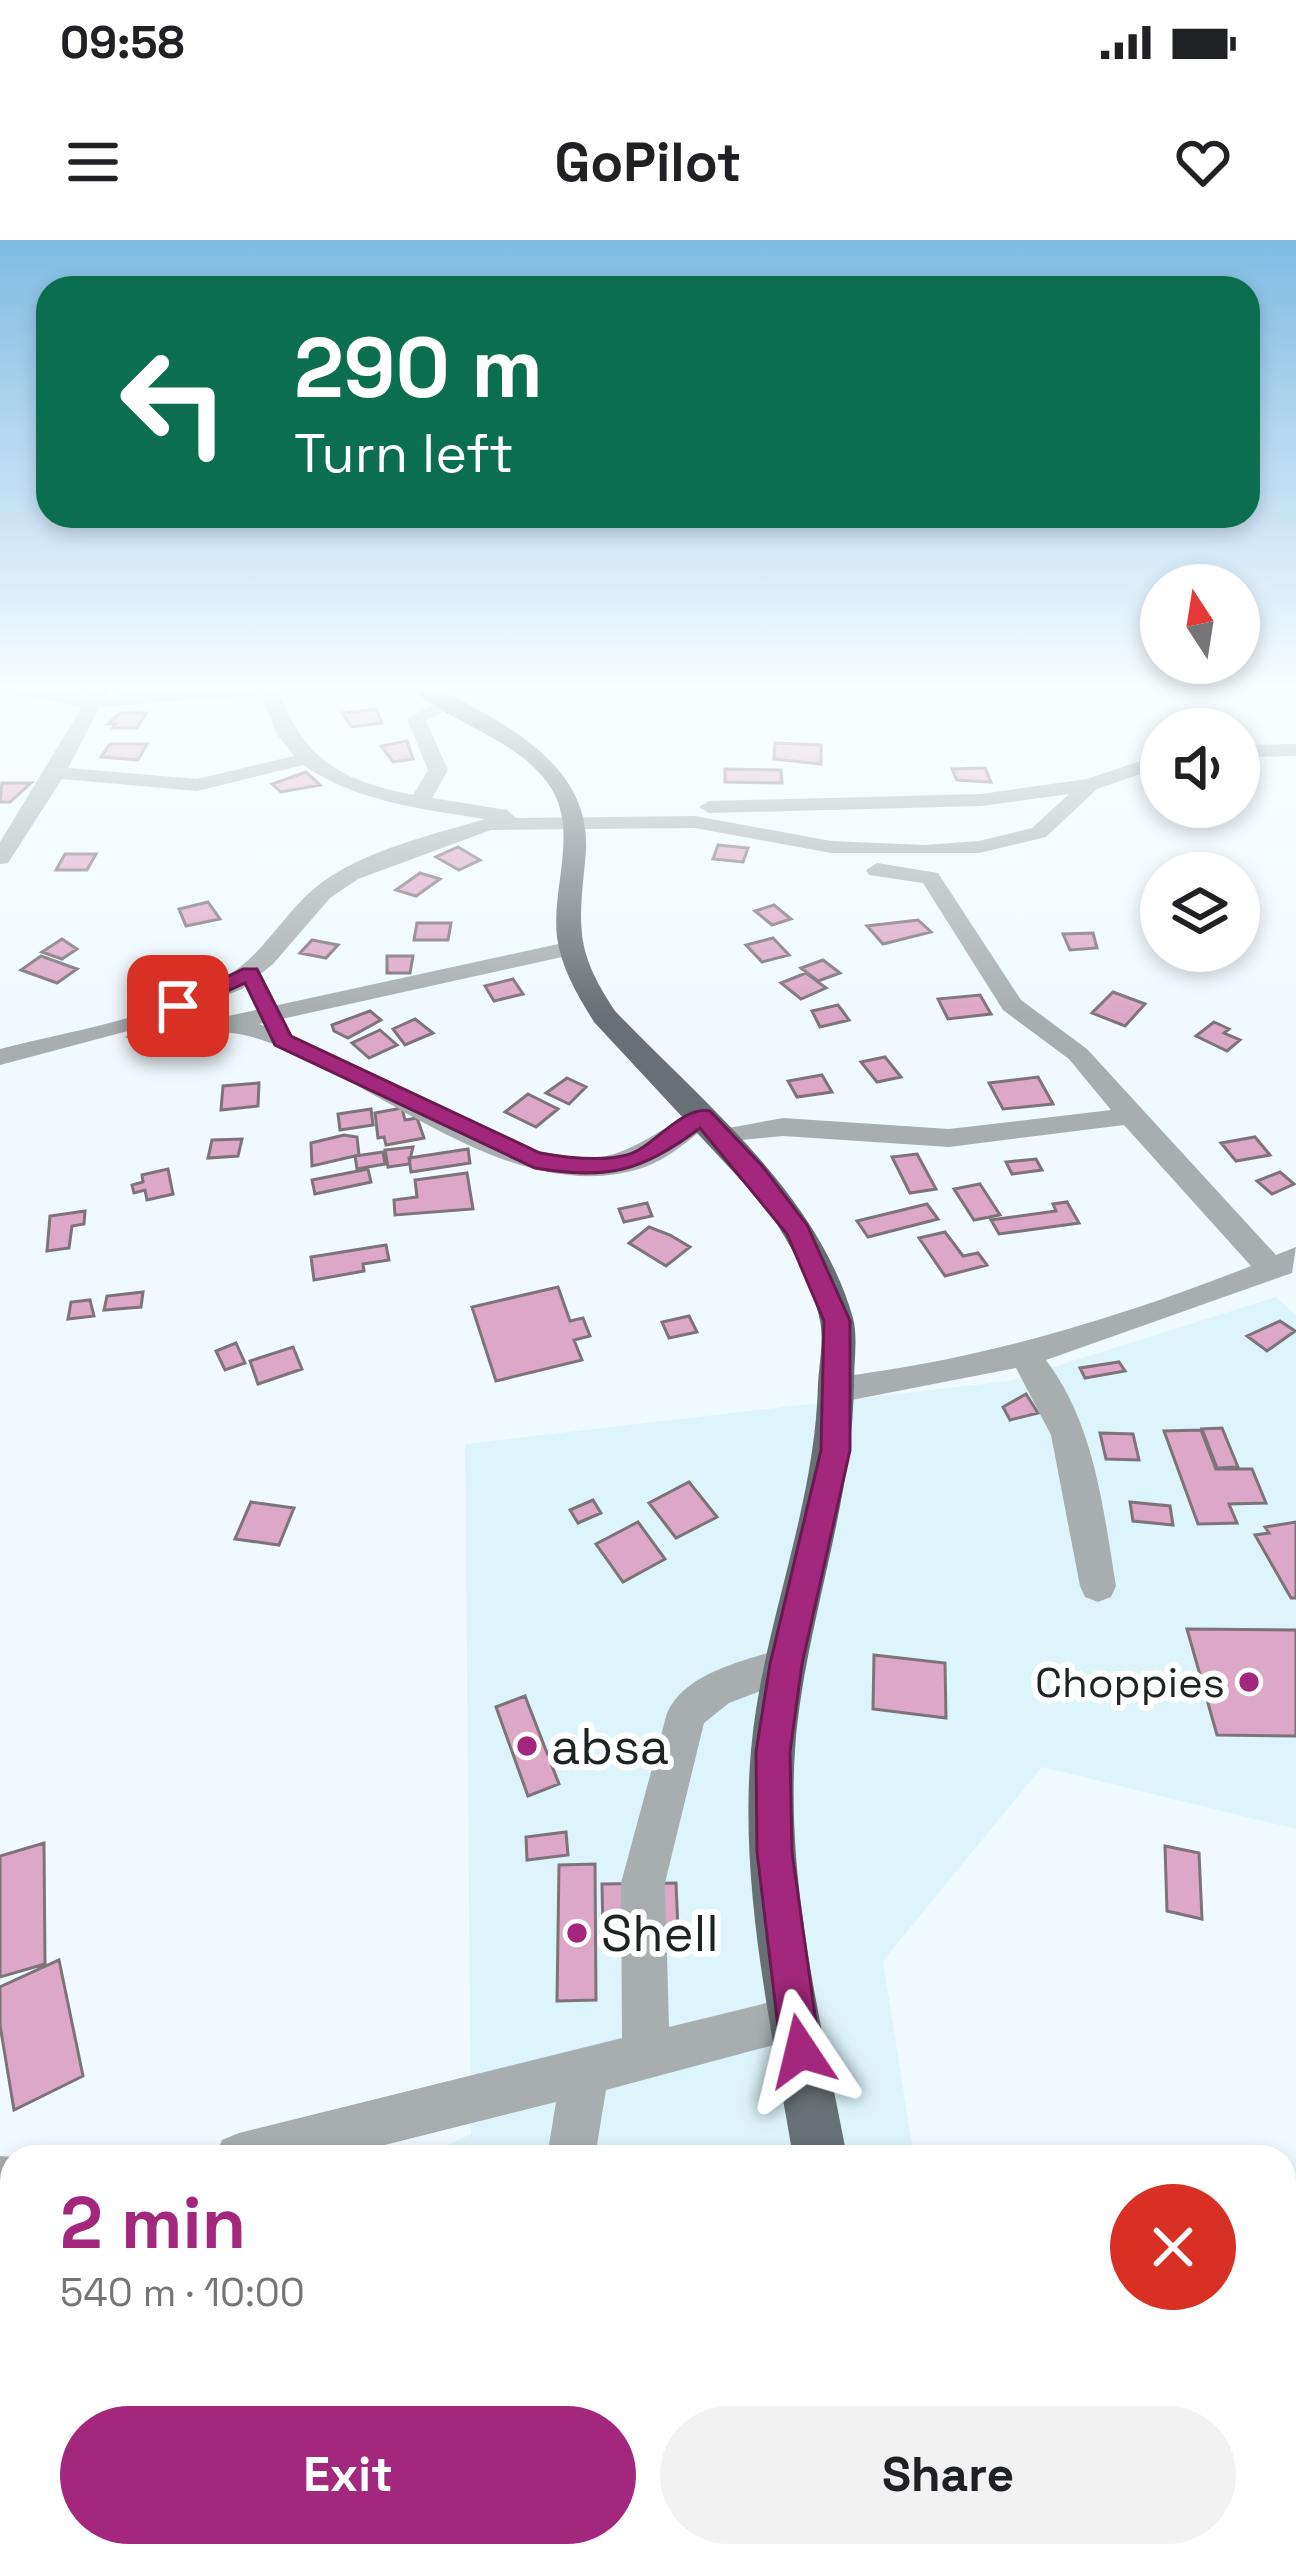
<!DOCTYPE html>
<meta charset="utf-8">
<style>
:root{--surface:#fff;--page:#f2f2f2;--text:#202124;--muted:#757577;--accent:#a3287d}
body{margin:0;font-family:"Space Grotesk",sans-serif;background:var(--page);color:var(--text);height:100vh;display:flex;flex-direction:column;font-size:45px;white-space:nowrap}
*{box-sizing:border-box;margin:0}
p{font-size:39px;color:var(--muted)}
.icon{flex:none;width:66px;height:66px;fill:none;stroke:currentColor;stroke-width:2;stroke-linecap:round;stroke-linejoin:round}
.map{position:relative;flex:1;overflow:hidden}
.panel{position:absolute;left:0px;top:1905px;width:1296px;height:423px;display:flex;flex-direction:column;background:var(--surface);border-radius:36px 36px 0 0;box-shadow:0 6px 18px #0003}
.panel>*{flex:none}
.top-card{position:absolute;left:36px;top:36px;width:1224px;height:252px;border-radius:36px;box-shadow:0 6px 18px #0003;background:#0b6e4f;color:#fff;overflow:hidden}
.needle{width:78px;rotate:348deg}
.controls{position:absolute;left:1140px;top:324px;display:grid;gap:24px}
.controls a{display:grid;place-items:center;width:120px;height:120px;border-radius:50%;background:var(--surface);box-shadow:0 6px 18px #0003;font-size:60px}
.pin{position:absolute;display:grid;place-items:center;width:102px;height:102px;color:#fff;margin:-51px;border-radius:24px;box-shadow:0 6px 18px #0006}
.me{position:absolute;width:132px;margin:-66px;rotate:350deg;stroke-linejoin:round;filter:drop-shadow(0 0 9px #0008)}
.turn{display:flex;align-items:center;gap:42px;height:252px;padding:0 60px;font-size:54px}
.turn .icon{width:156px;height:156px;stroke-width:2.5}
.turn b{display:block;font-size:84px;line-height:102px}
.round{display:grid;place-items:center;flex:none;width:126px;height:126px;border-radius:63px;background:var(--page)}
.head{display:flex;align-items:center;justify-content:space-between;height:204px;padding:0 60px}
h1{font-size:72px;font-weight:700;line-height:90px;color:var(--accent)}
.action{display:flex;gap:24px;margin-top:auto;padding:24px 60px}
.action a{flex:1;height:138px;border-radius:72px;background:var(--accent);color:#fff;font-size:48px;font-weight:700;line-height:138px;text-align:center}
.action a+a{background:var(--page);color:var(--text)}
.status{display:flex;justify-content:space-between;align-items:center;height:84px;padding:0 60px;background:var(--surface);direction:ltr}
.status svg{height:33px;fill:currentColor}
header{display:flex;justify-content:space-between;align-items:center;height:156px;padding:0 60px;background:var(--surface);font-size:54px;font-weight:700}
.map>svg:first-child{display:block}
</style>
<div class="status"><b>09:58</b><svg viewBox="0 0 49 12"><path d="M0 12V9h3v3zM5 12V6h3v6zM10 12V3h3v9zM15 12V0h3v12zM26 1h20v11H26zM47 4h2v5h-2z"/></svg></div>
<header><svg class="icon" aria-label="menu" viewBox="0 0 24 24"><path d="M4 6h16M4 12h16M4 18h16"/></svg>GoPilot<svg class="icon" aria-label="heart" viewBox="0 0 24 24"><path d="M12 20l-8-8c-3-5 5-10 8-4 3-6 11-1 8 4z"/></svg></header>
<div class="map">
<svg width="1296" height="2327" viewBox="0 0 1296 2327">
<rect width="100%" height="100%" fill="#f0fafe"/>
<path fill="#def4fb" d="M1276,1057L1296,1075V1589L1042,1527L883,1721L914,1917H422L471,1894L465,1204L1009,1141Z
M63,2316H978L980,2327H61Z"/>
<path fill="#dda8c7" stroke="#7d7379" stroke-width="3" d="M376,469L382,483L352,487L342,473Z
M120,473H146L137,488H113L115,484H108Z
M407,501L413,519L393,522L381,506Z
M775,503L821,505V524L774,519Z
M110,504H147L138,520L101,517Z
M985,528L991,542L957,540L952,529Z
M725,529L781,530L782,543L725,542Z
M306,532L320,545L281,552L272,544Z
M2,543H31L10,562H0Z
M718,605L748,608L743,622L713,619Z
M458,607L480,620L459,630L436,617Z
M65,614H96L87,630H56Z
M420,633L440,639L416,656L396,650Z
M208,662L220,679L186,686L179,669Z
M774,665L791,679L772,685L755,671Z
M918,680L931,692L883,704L867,686Z
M417,683H451L448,700H414Z
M1093,693L1097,708L1070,710L1063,694Z
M773,698L789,715L762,722L746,705Z
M62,699L77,709L62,719L42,712Z
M312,700L338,705L326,718L300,713Z
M41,716L77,729L57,743L21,730Z
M387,716H413L410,733H387Z
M823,720L840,733L818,741L801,728Z
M806,733L826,748L801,759L781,743Z
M513,739L523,754L494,761L485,746Z
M1113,752L1145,764L1125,786L1092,773Z
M980,755L991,774L948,779L938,759Z
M838,765L849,780L820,787L812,771Z
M370,771L381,780L348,798L334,791L332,785Z
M415,779L433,793L405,805L393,789Z
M1214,782L1229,789L1224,793L1240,800L1227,811L1196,796Z
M380,790L397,805L369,818L352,803Z
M885,817L901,837L877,842L861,822Z
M822,835L832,852L797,857L788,841Z
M1038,837L1053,864L1003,869L989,843Z
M567,838L586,847L569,864L546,853Z
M259,843L258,866L221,870L223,846Z
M528,854L558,869L536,887L505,872Z
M402,868L405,880L417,878L424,898L386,905L384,897L378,898L375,873Z
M371,869L373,885L340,890L338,874Z
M344,895L357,897L359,915L312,926L311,903Z
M1255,897L1270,915L1236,921L1221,903Z
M242,899L238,916L208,918L212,900Z
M413,907L409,924L388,927L385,910Z
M468,909L470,923L411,932L409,918Z
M383,912L385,924L357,929L355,916Z
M917,914L936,949L910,953L892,917Z
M1036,919L1042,930L1012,934L1006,922Z
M168,929L173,954L147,960L145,950L134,953L132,945L143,942L142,935Z
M368,929L371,942L315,954L312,940Z
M1280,932L1294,944L1272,954L1257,941Z
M467,933L473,969L395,975L394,960L417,957L415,940Z
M980,944L1000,975L974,980L954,949Z
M1067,962L1079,983L999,994L991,980L1056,971L1053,964Z
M647,963L652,976L624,982L619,969Z
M927,964L938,979L868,997L857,981Z
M85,971L84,984L72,986L69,1008L47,1011L50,976Z
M649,987L670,995L690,1007L666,1026L629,1003Z
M945,992L963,1016L978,1013L987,1025L945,1036L919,998Z
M386,1005L389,1020L363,1024L364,1031L314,1040L311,1017Z
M558,1047L570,1081L583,1078L590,1096L574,1100L582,1120L496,1141L472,1067Z
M143,1052L141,1067L104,1070L107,1056Z
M90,1060L94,1076L68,1079L71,1062Z
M689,1076L697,1092L669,1098L662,1082Z
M1280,1081L1295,1091L1267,1111L1247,1096Z
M236,1103L245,1123L225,1130L216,1111Z
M293,1107L302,1129L258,1144L250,1121Z
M1119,1122L1125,1131L1085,1138L1080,1128Z
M1026,1154L1038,1173L1010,1180L1003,1167Z
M1222,1188L1238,1227L1217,1228L1202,1189Z
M1201,1190L1216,1229H1252L1266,1263L1229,1264L1237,1283L1198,1284L1164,1191Z
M1100,1193L1133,1194L1139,1220L1106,1219Z
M689,1242L717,1277L676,1298L649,1263Z
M593,1260L601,1273L578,1283L570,1270Z
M251,1262L294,1268L279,1305L235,1299Z
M1130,1262L1170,1266L1173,1285L1133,1281Z
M638,1282L665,1319L623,1342L596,1304Z
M1296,1282V1358H1291L1255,1295L1269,1293L1265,1287Z
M1187,1389L1296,1390V1496L1217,1495Z
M874,1415L945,1423L946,1478L873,1469Z
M525,1456L559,1544L528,1556L496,1467Z
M566,1592L568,1615L527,1620L526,1597Z
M44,1603L45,1724L0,1737V1616Z
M1165,1606L1199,1613L1202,1679L1167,1671Z
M595,1624L596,1760L557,1761L559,1625Z
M676,1643L678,1690L603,1692L602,1644Z
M59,1720L83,1836L14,1870L0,1785V1747Z
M314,2316H497L490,2327H306Z"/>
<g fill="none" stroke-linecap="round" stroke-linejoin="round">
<path fill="#a8aeb0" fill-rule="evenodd" d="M0,447L88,456L93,447H111L106,456L277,447C303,519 339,540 413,555L428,530L407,479L447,457L456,462L453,466L426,481L448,530L432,558L507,570L516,578L695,576L831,601L925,605L979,601L1032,588L1069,554L981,566L709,573L699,567L709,561L981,554L1087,539L1161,514V527L1097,549L1046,597L979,613H831L695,588L491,590L358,639L330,658L273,724L242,749L158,783L0,825V809C73,790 161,778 226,737C264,714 283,674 316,647C360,611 432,595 485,579C421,569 358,562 303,525L197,551L62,539L8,623L0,624V602L82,467L0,452ZM262,455L276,493L294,516L197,539L68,528L100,467Z
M1296,504V516L1239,517V505Z
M877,623L938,633L1021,760L1087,809L1276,1015L1296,1007L1292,1033L1046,1120C1095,1185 1103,1268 1116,1346L1111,1357L1098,1362L1085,1357L1080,1346L1051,1195L1016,1128L836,1163L824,1159L820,1150L824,1141L836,1137C979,1120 1117,1079 1251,1026L1124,885L949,907L783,896L712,903V891L783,878L949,889L1111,870L1069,819L1003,770L923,643L869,635L866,630Z
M572,701L584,708L580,713L259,784C364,819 476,913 586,918C638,920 686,863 712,870V882C690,899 669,919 642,928C542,961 433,887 349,841C315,823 277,801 239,794C206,788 170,799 138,805L125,797L138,789L219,778Z
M786,1407L800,1412L805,1424L800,1436L729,1463L704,1483L665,1643L669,1787L795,1756L811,1763L818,1779L811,1795L606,1850L595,1917H547L556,1862L337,1917H215L222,1900L239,1893L622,1798L621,1643L667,1473C686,1431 746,1421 786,1407Z
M0,1916L12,1917V1967L0,1966Z
M536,2316H594L595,2327H537Z"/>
<path fill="#677074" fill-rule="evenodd" d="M410,447C442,446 468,464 496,480C546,510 589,548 586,610C584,639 579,666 582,694C585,723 600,748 615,771C702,862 817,952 853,1078C858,1097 854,1122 854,1142C853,1267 804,1385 795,1510C786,1646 822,1785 847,1917H793C771,1785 739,1645 751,1510C762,1386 815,1270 818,1144C819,1125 824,1100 820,1081C813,1043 787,998 765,966L594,782C578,756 561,728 557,697C551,647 581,587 547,542C511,495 451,485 410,447Z
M867,2316H929L930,2327H868Z"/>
</g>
<linearGradient id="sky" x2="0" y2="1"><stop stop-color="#7fbbe3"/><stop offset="0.58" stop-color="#f8fdff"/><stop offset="1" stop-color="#f8fdff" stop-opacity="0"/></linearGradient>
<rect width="1296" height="773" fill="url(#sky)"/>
<path fill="#a3287d" stroke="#6a1a51" stroke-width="3" d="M243,729H257L291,796L540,913C568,918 600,922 627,915C655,907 680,866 710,871L763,927L807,985L850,1081V1210L802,1424L790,1512L792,1612L820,1811L814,1825L801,1831L787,1825L781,1811L757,1612L756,1512L770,1424L821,1210L824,1081L787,994L700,888C642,932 607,940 535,928L275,805L245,743L185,771L168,766Z"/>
<g fill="#a3287d" stroke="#fff" stroke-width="4.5">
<circle cx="1249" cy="1442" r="12"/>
<circle cx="527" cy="1506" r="12"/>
<circle cx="577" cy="1693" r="12"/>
</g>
<g text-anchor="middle" stroke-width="12" stroke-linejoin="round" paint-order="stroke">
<g font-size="42" fill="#1e2324" stroke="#fff" text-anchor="end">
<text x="1225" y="1457">Choppies</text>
</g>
<g font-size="51" fill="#1e2324" stroke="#fff" text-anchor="start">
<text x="551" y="1524">absa</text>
<text x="601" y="1711">Shell</text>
</g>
</g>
</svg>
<div class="controls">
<a><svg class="needle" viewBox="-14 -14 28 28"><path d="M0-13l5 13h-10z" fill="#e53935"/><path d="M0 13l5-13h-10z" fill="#757577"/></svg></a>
<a><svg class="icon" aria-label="sound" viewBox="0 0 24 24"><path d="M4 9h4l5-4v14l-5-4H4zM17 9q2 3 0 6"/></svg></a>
<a><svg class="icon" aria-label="layers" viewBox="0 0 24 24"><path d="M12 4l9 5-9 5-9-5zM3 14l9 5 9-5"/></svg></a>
</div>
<div class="pin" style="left:178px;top:766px;background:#d93025"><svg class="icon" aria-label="arrive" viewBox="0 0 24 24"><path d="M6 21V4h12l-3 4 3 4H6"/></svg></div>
<svg class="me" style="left:801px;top:1811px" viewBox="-20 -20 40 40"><path d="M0-17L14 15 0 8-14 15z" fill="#a3287d" stroke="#fff" stroke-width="4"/></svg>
<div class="top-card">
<div class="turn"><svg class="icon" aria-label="left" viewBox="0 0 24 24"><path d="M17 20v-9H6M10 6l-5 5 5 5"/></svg><div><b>290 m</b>Turn left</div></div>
</div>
<section class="panel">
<div class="head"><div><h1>2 min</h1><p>540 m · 10:00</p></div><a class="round" style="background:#d93025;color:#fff"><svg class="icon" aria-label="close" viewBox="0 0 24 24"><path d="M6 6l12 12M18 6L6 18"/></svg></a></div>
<div class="action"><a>Exit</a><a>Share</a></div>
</section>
</div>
